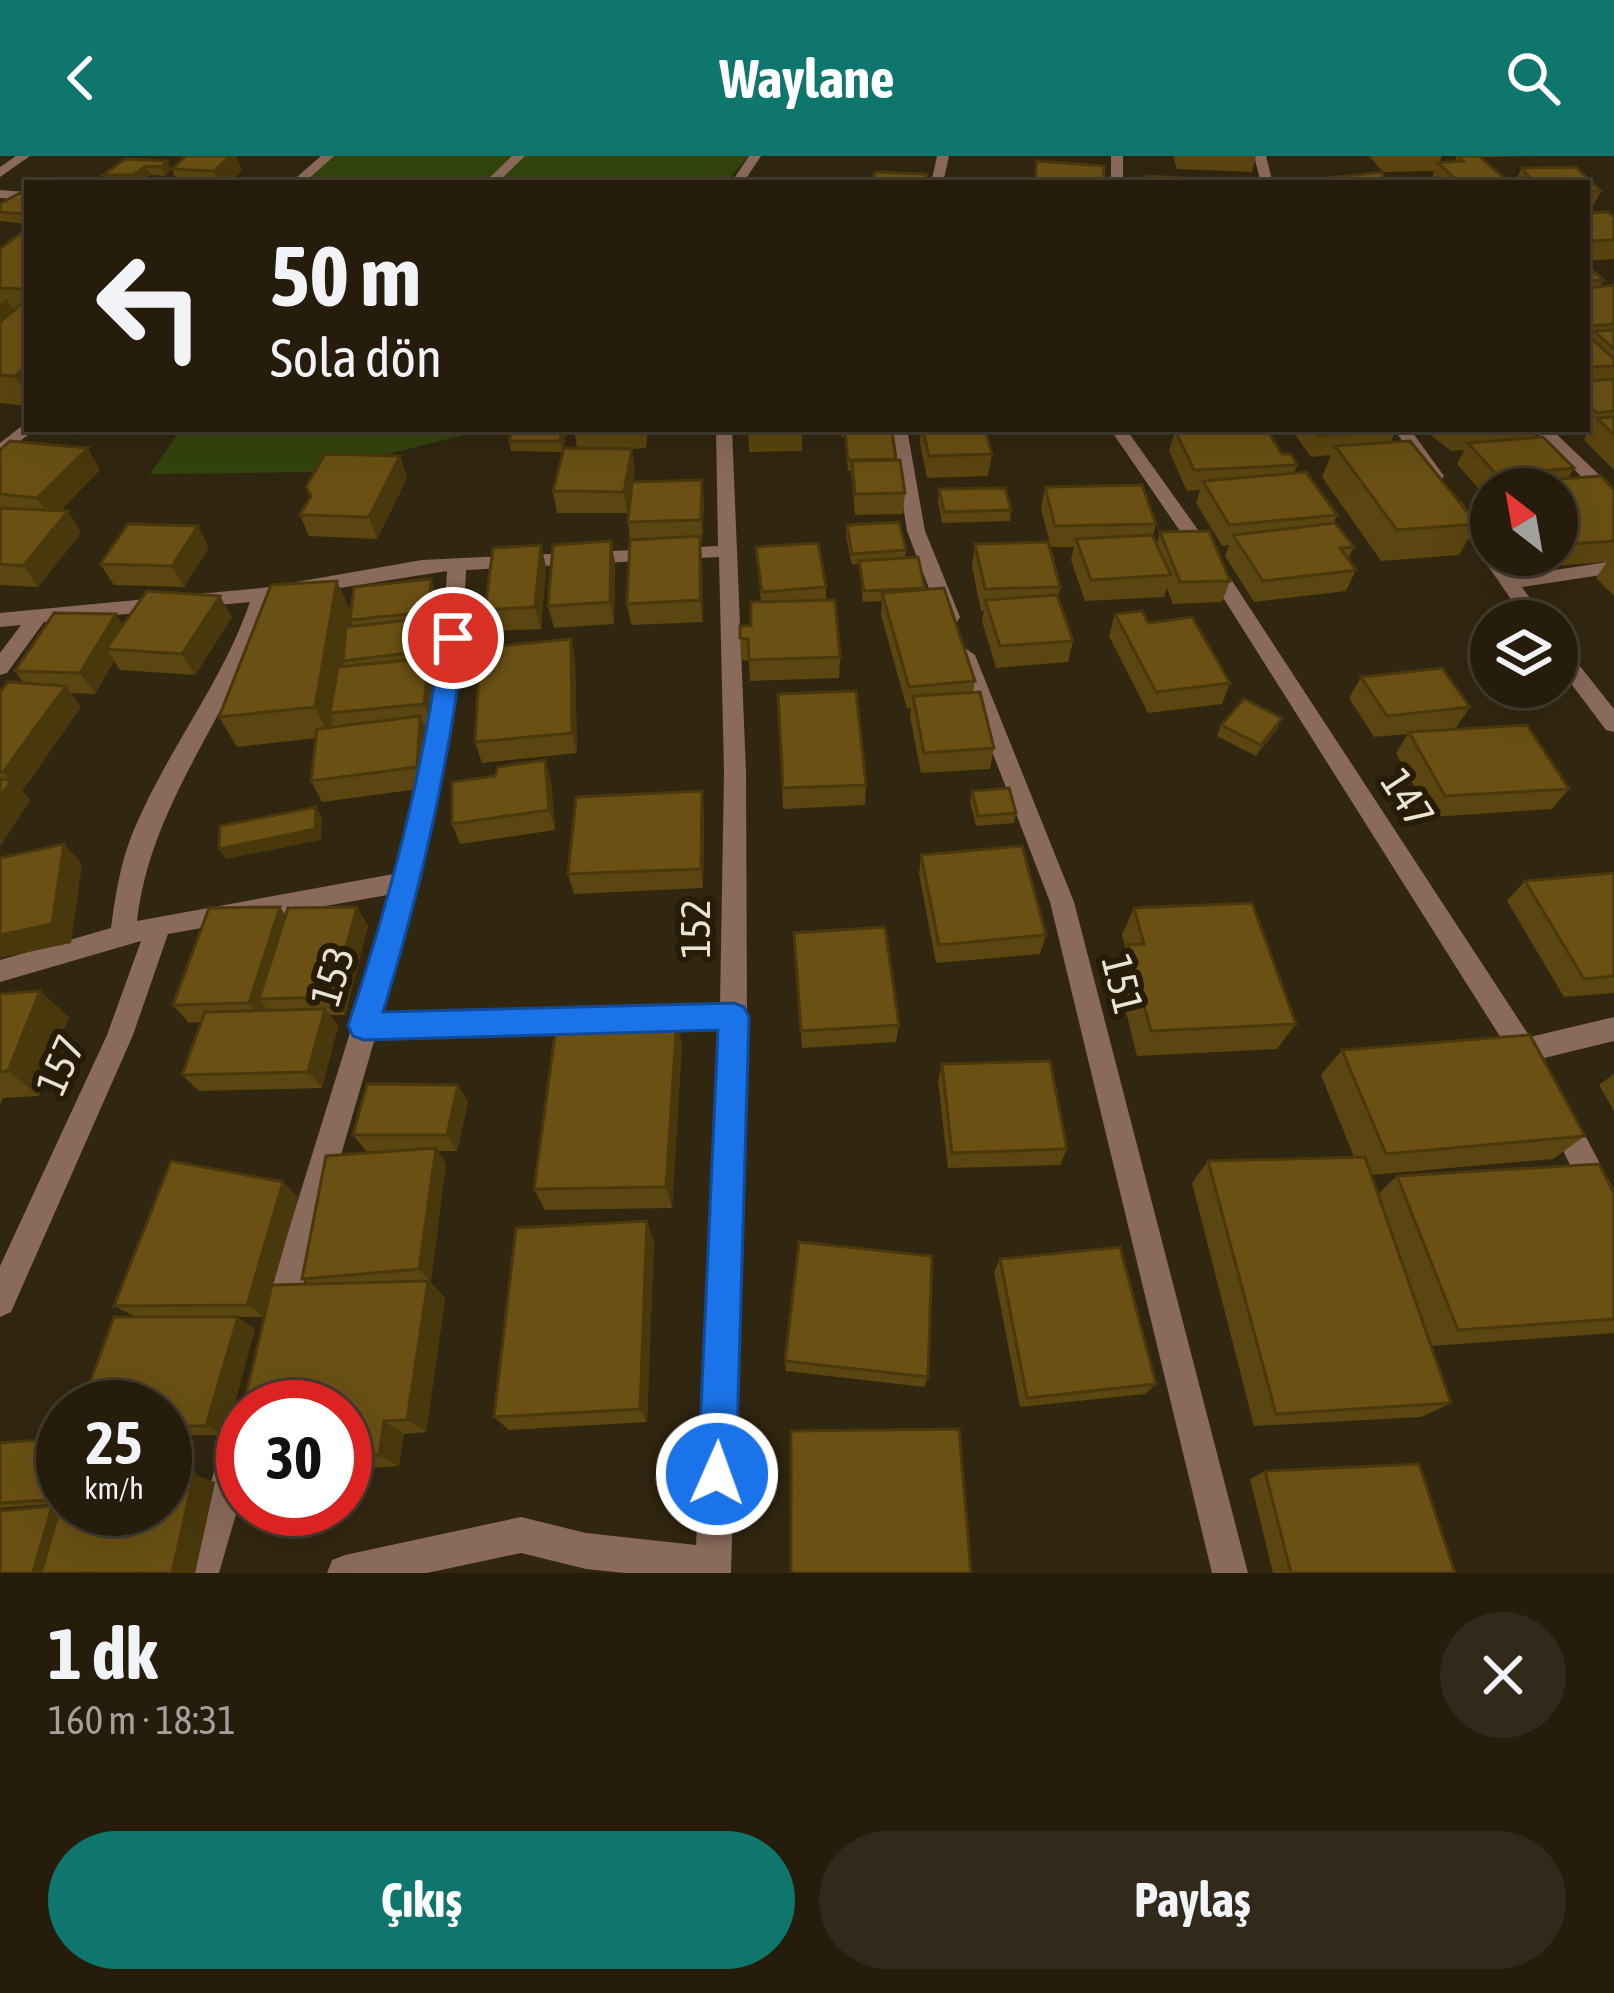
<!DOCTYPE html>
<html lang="tr">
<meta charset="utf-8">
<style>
:root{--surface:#251c0c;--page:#31291a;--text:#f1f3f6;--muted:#a3a19d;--line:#423a2d;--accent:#0f766e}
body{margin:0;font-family:"Asap Condensed",sans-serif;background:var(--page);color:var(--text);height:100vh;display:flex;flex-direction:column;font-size:45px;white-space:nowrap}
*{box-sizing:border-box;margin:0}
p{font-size:39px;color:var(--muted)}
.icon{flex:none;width:66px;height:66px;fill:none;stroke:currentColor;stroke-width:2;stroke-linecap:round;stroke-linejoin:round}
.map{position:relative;height:1417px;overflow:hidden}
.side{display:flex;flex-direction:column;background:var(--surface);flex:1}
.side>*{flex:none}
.banner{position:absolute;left:24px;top:24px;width:1566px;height:252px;border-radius:0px;box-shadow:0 12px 48px #0002,0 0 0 3px var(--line);background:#251c0c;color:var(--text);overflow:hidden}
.needle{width:78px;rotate:329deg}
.fabs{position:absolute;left:1470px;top:312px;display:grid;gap:24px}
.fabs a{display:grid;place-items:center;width:108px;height:108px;border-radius:50%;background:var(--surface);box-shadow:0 12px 48px #0002,0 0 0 3px var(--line);font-size:60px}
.speed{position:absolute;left:36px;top:1224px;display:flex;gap:24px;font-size:60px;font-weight:700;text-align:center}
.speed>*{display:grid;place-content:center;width:156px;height:156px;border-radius:50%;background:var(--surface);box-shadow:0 12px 48px #0002,0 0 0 3px var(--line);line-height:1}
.speed small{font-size:30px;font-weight:400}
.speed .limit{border:18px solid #d22;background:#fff;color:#111}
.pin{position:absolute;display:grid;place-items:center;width:102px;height:102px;color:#fff;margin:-51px;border:6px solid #fff;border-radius:50%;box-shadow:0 3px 12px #0007}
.me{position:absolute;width:132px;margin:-66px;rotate:2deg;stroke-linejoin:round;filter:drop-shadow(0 0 9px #0008)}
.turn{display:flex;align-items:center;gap:42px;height:252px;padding:0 48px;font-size:54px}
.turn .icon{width:156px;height:156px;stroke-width:2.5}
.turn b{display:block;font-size:84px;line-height:102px}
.round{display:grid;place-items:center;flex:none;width:126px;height:126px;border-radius:63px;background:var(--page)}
.summary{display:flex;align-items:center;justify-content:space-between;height:204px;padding:0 48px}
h1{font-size:72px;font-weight:700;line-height:90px}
.primary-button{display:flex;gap:24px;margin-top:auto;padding:24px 48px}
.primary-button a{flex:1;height:138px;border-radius:72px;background:var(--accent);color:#fff;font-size:48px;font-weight:700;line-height:138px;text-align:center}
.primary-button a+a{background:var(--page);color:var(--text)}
header{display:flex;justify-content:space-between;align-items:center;height:156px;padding:0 48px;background:var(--accent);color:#fff;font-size:54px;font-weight:700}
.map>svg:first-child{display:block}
</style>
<header><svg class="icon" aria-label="back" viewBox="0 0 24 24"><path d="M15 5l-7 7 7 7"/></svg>Waylane<svg class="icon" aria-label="search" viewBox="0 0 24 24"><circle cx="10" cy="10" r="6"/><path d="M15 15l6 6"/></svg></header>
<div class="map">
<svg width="1614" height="1417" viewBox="0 0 1614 1417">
<rect width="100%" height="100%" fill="#312610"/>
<path fill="#34440d" d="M328,0H748L726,27H296Z
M181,273H489L315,316L150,318Z"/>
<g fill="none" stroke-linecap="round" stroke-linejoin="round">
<path fill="#8a6a5b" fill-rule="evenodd" d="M16,0H30L0,21V11Z
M321,0H334L304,27H290Z
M512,0H525L497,27H484Z
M749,0H761L743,27H731Z
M937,0H949L943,27H931Z
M1111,0H1123V27H1111Z
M1254,0H1266L1273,27H1261Z
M0,34L27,36V44L0,42Z
M27,266V273L33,275L0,301V287Z
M716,273H732L746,616L747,861L731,1417H625L586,1413L521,1397L427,1417H327L332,1404L345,1399L521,1361L586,1377L696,1389L720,873L375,882L295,1157L290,1168L279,1173L268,1168L263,1157L393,738L168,778L133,879L11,1156L0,1161V1110L107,879L141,785L0,826V804L111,772C115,741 120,710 131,681C164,598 221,530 250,446L44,466L7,517L0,519V497L21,469L0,471V457L262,432L422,404L718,390ZM719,401L724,616L720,850L382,858L421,725L461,519L466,414ZM447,415L441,519L399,717L137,765C151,643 234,557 270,443Z
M891,273H907L925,375L960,461L957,466L950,468L940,461L907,375Z
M1110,273H1126L1208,388L1530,881L1614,861V885L1544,902L1547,908L1543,917L1533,920L1523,917L1193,394Z
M1394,273H1410L1444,320L1441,324H1429Z
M1533,273H1551L1614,333V348L1608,347Z
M1455,344L1461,345L1491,387V399H1500L1515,420L1614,405V417L1522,431L1546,465H1526L1446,349Z
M1557,488L1564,490L1614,553V576L1606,574L1557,509Z
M965,492L975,499L1074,746L1248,1417H1212L1050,746L955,499Z
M1560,947L1570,951L1614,1034V1080L1603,1076L1546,960L1550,951Z
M243,1260V1334L219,1417H183L226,1277L231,1265Z"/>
</g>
<path fill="#5b4510" d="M186,0H236L242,15L229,27H177L172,13Z
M1173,0H1256L1252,16L1177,13Z
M1369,0H1442L1439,7L1455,6L1457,0H1546L1480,1L1510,27H1431L1434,15L1383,16Z
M167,5L171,14L165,20L150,19L140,27H106L103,19Z
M1576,11L1601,35L1591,54H1587V27H1514L1522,12Z
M27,38V68L0,65V48Z
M1587,57L1614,61V103L1587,105Z
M27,72V250L0,247V93Z
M1587,110L1604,124L1600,130L1614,129V314L1584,284L1587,278H1584L1578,273H1587Z
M567,273L562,296L511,295L509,285Z
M574,273H648L646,292L632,293L635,314L633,326L704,345L702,386H700L703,466L631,469L627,448L630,384L628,366L630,340L627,357H557L553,335L577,292Z
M748,273H802V295L749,296Z
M840,273H887L905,337L903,358L855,359L851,315H848L845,281H841Z
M921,273H985L992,298L988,320L927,322L920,287Z
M1291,273H1396L1391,286L1477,368L1459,399L1381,405L1322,321L1331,299L1311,301Z
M1423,273H1539L1534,281L1574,312L1568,322L1614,334V440L1596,422L1607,406L1554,410L1545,399H1557V333H1491V340H1485L1457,308L1464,294L1451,295Z
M1175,274L1282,298L1297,309L1294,317L1337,359L1333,368L1354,391L1348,403L1356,414L1346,435L1254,446L1225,400L1229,389L1222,390L1196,347L1200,334L1187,335L1169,295Z
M0,294L100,314L60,355H68L81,377L38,431L0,429Z
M400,300L407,322L377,383L309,380L300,359L310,341L306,331Z
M1045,331L1156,368L1153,379L1157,388L1160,376L1230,425L1222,446L1173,448L1167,432L1164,441L1085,445L1071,404L1074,391H1051L1041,353Z
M939,333L1011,354L1010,365L942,367L938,344Z
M847,369L906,394L905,402L975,525L973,536L994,592L990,613L921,617L910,561L911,552H907L881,459L882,445L863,446L859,408L852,409L846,380Z
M611,385L615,407L614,468L554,472L548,450Z
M975,388L1060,431L1058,442L1073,485L1068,506L996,512L982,465L984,455H981L972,410Z
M541,389L546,411L541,473L491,475L485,454Z
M209,391L184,431L114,429L100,408Z
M756,391L826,431V444L840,501L839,522L750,525L749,505L741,504L740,470H751L761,446Z
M431,423L438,445L436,478H433L434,483L433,511L437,523L433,569L424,570L429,581L426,632L322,646L311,625L316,582L237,591L219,561L348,470H352L350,464Z
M1115,458L1148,467L1230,527L1222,548L1148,557L1109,480Z
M232,461L195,519L120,514L114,505L95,538L71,537L81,551L22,635L30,644L0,690V536L24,527L15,515L123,469Z
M571,483L575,505L577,597L482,607L475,586Z
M1361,521L1470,551L1456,572L1433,575L1569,633L1552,653L1431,661L1396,597L1408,578L1374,581L1349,542Z
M778,538L866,629L865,649L783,653Z
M1282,562L1277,573L1256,600L1217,580L1221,569Z
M551,625L555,674L460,688L452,668Z
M972,635L1016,657L1014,667L976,670L970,645Z
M704,656L703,732L574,738L568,718Z
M921,699L1046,779L1040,798L936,807L919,718Z
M1614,717V837L1564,841L1507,745L1525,725Z
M357,751L368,770L345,859H330L338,870L322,932L199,935L182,919L201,866L189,867L173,849L286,759Z
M1134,752L1296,868L1277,893L1137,900L1116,816L1126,793L1122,779Z
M794,777L899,869L896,886L802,892Z
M0,838L69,861L39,940L3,942L0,949Z
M682,888L672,1052L545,1054L534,1033Z
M1342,894L1585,980L1553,1003L1371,1019L1378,1038L1397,1020L1614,1037V1177L1431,1190L1451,1247L1421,1261L1254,1270L1192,1027L1208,1005L1354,1001L1321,919Z
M942,908L1067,993L1060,1009L948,1012L938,925Z
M1614,918V955L1599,929Z
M468,946L457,995H438L446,1008L430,1126L445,1142L426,1276L404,1278L399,1310L345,1314V1251L264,1161H188L255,1173L226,1279H165V1251L136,1161L114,1150L298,1041L273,1129L309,1128L302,1123L397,995H366L353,979Z
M654,1085L647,1266L509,1274L494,1261Z
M1000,1103L1156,1228L1145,1238L1020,1251L994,1116Z
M785,1205L928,1221L924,1231L786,1215Z
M63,1282V1353H165V1321L194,1319L215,1326L195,1417H0V1355L52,1350L60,1352L62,1347L0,1352V1287Z
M1265,1315L1455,1417H1273L1250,1323Z"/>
<path fill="#4a380d" d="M230,0H236L242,15L229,27H219L214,15Z
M167,5L171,14L165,20L161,11Z
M146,10L150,19L140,27H136L133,19Z
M27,128V144L21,133Z
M7,143L24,172L0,193V148Z
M27,209V240L15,220Z
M562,273H567L562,296L560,285Z
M88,292L100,314L51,364L37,342Z
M632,293L635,314L627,357L624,336Z
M400,300L407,322L377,383L369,361Z
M702,324L704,345L702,386L701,364Z
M68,355L81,377L38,431L23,410Z
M198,370L209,391L184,431L172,410Z
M700,380L702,402L703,466L700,444Z
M611,385L615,407L614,468L610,446Z
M541,389L546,411L541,473L535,451Z
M431,423L438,445L436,478L428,456Z
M337,425L351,456L334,557H330L333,563L330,581L315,551Z
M220,440L232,461L195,519L182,498Z
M116,458L130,480L106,493L114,505L95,538L80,517Z
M427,462L434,483L433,511L437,523L433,569L424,548L429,506L425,495Z
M571,483L575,505L577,597L572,577Z
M66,530L81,551L22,635L30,644L0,690V641L11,625L3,616Z
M420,560L429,581L426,632L417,611Z
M1282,562L1277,573L1256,600L1261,589Z
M545,604L551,625L555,674L549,654Z
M702,635L704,656L703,732L701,713Z
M316,651L322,661L321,684L226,703L219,693Z
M64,688L82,708L71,787L0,802V779Z
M280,751L293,770L259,843L267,853L263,865L249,847Z
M357,751L368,770L345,859L333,841Z
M40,835L69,861L39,940L8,915Z
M325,853L338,870L322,932L308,916Z
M677,862L682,888L672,1052L666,1031Z
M458,929L468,946L457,995L447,979Z
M436,992L446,1008L431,1126L419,1113Z
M283,1026L298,1041L264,1161L247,1149Z
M647,1065L654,1085L647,1266L640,1253Z
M428,1125L445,1142L426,1276L407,1264Z
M238,1161L255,1173L226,1279L206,1270Z
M384,1265L404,1278L399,1310L379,1299Z
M194,1319L215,1326L195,1417H172Z
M52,1350L78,1356L61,1417H33Z"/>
<path fill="#6a5013" stroke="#4a380d" stroke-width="3" d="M186,0H230L214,15L172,13Z
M1457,0H1479L1510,27H1460L1438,7L1463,5Z
M125,3L167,5L161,11L146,10L133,19H103Z
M1037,5L1104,10V27L1035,25Z
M1576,11L1601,35H1587V27H1533L1522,12Z
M875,16L927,18V27H872Z
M1381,16L1388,27H1301L1300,25Z
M1147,20L1236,25L1237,27H1148Z
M20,37L27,38V58L0,56V48Z
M1608,56L1614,61V84L1589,85L1587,83V57Z
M27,72V128L21,133L0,132V93Z
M1587,110L1604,124L1587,125Z
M1614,129V168L1591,170L1587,166V132Z
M26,144L27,209L15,220L0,219V166Z
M1614,174V193L1594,175Z
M1587,178L1614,203V210L1587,211Z
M1614,223V255L1597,257L1587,248V225Z
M1614,261V279L1597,262Z
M512,273H562L560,285H509Z
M748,273H802V274L748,275Z
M923,273H985L992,298L929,300Z
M1267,273L1282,298H1291L1297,309L1194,314L1175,274Z
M1315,273H1397L1320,280Z
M892,275L896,303L848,304L845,277Z
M1543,281L1574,312L1497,319L1468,287Z
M10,285L88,292L37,342L0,338V294Z
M1410,285L1477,368L1397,374L1335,290Z
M564,292L632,293L624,336L553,335Z
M325,298L400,300L369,361L300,359L311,340L306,331Z
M900,304L905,337L855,338L852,305Z
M1306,316L1337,359L1229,369L1203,325Z
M1601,320L1614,334V385L1569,388L1557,375V333H1521L1515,326Z
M702,324L701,364L628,366L632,326Z
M1142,329L1156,368L1055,370L1045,331Z
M1005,332L1011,354L944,356L939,333Z
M0,352L68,355L23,410L0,408Z
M899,366L906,394L852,398L847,369Z
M1335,367L1354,391L1340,392L1356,414L1263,425L1233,379Z
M128,368L198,370L172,410L100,408Z
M1209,375L1230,425L1180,426L1160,376Z
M1152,379L1171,419L1091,424L1076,383Z
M700,380V444L627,448L630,384Z
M611,385L610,446L548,450L553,389Z
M1048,386L1060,431L985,433L975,388Z
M818,387L826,431L762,436L756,391Z
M541,389L535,451L485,454L493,392Z
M918,401L925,432L864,435L859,405Z
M431,423L428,456L350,464L354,431Z
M337,425L315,551L219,561L271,429Z
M944,432L975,525L909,531L882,437Z
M147,435L220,440L182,498L106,493Z
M1057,439L1073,485L1000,490L985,444Z
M835,444L840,501L749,504L748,483L740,482V470H751V446Z
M1142,455L1148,467L1192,461L1230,527L1156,536L1115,458Z
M54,457L116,458L80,517L15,515Z
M427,462L425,495L343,505L346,471Z
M571,483L572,577L475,586L480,492Z
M429,502L424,548L330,557L338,511Z
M1442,512L1470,551L1387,560L1361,521Z
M8,526L66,530L3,616H0V536Z
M856,535L866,629L783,632L778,538Z
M980,536L994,592L924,597L913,540Z
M1244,543L1282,562L1261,589L1221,569Z
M420,560L417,611L311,625L317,573Z
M1527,569L1569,633L1445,640L1409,576Z
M545,604L549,654L452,668V626L495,620L498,611Z
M0,623L12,624L0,641Z
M1009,632L1016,657L978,660L972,635Z
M702,635L701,713L568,718L576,641Z
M316,651L315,673L219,693L220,670Z
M64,688L52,768L0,779V702Z
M1022,690L1046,779L939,789L921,699Z
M1614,717V820L1584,823L1525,725Z
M1252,747L1296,868L1151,875L1128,789L1144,788L1134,752Z
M280,751L249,847L173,849L209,752Z
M357,751L333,841L259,843L288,752Z
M885,771L899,869L801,875L794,777Z
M40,835L8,915L0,916V838Z
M325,853L308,916L182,919L205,856Z
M677,862L666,1031L534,1033L557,864Z
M1530,879L1585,980L1386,998L1342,894Z
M1050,905L1067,993L952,997L942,908Z
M367,928L458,929L447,979H353Z
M436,992L419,1113L302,1123L326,1000Z
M1365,1001L1451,1247L1276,1258L1208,1005Z
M171,1005L283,1026L247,1149L114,1150Z
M1599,1008L1614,1037V1163L1458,1174L1397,1020Z
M647,1065L640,1253L494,1261L516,1072Z
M799,1086L932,1100L928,1221L785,1205Z
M1120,1091L1156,1228L1027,1242L1000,1103Z
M428,1125L407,1264L384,1265L379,1299L345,1301V1251H243L272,1129Z
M114,1161H238L206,1270H165V1251H81Z
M243,1252V1309L230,1310Z
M959,1273L971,1417H791V1275Z
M63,1282V1343L0,1347V1287Z
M1419,1308L1455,1417H1291L1265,1315Z
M194,1319L172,1417H41L63,1342V1353H165V1321Z
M52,1350L33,1417H0V1355Z"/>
<path fill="#1a73e8" stroke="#114b97" stroke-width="3" d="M453,474L464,482C449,611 421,732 383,856L734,847L744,851L749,861L736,1318L731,1332L717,1338L703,1332L698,1318L718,874L364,884L353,880L348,870C391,739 423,618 441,482Z"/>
<g text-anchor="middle" stroke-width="12" stroke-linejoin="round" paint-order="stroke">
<g font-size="42" fill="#e9e2d5" stroke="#271c07">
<text transform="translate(1408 642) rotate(57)" y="15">147</text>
<text transform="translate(695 773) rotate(-90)" y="15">152</text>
<text transform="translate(332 820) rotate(-73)" y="15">153</text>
<text transform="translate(1123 828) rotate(76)" y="15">151</text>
<text transform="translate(60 909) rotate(-66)" y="15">157</text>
</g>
</g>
</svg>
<div class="fabs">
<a><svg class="needle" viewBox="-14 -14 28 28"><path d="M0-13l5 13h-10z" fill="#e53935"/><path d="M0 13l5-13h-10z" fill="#a3a19d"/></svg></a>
<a><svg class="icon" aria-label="layers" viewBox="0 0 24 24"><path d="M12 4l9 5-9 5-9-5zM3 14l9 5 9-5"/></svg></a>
</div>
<div class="speed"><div>25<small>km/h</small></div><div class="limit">30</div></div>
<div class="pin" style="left:453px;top:482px;background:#d93025"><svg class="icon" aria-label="arrive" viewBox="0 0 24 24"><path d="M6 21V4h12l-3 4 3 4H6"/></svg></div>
<svg class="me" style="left:717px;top:1318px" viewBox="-20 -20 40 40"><circle r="17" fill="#1a73e8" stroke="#fff" stroke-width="3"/><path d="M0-11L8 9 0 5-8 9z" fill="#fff"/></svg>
<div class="banner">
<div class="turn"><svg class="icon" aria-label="left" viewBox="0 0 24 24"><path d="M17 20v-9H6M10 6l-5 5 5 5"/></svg><div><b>50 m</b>Sola dön</div></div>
</div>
</div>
<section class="side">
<div class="summary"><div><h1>1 dk</h1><p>160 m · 18:31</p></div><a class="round"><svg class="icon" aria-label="close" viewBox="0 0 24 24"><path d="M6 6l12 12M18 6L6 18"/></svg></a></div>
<div class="primary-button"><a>Çıkış</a><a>Paylaş</a></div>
</section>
